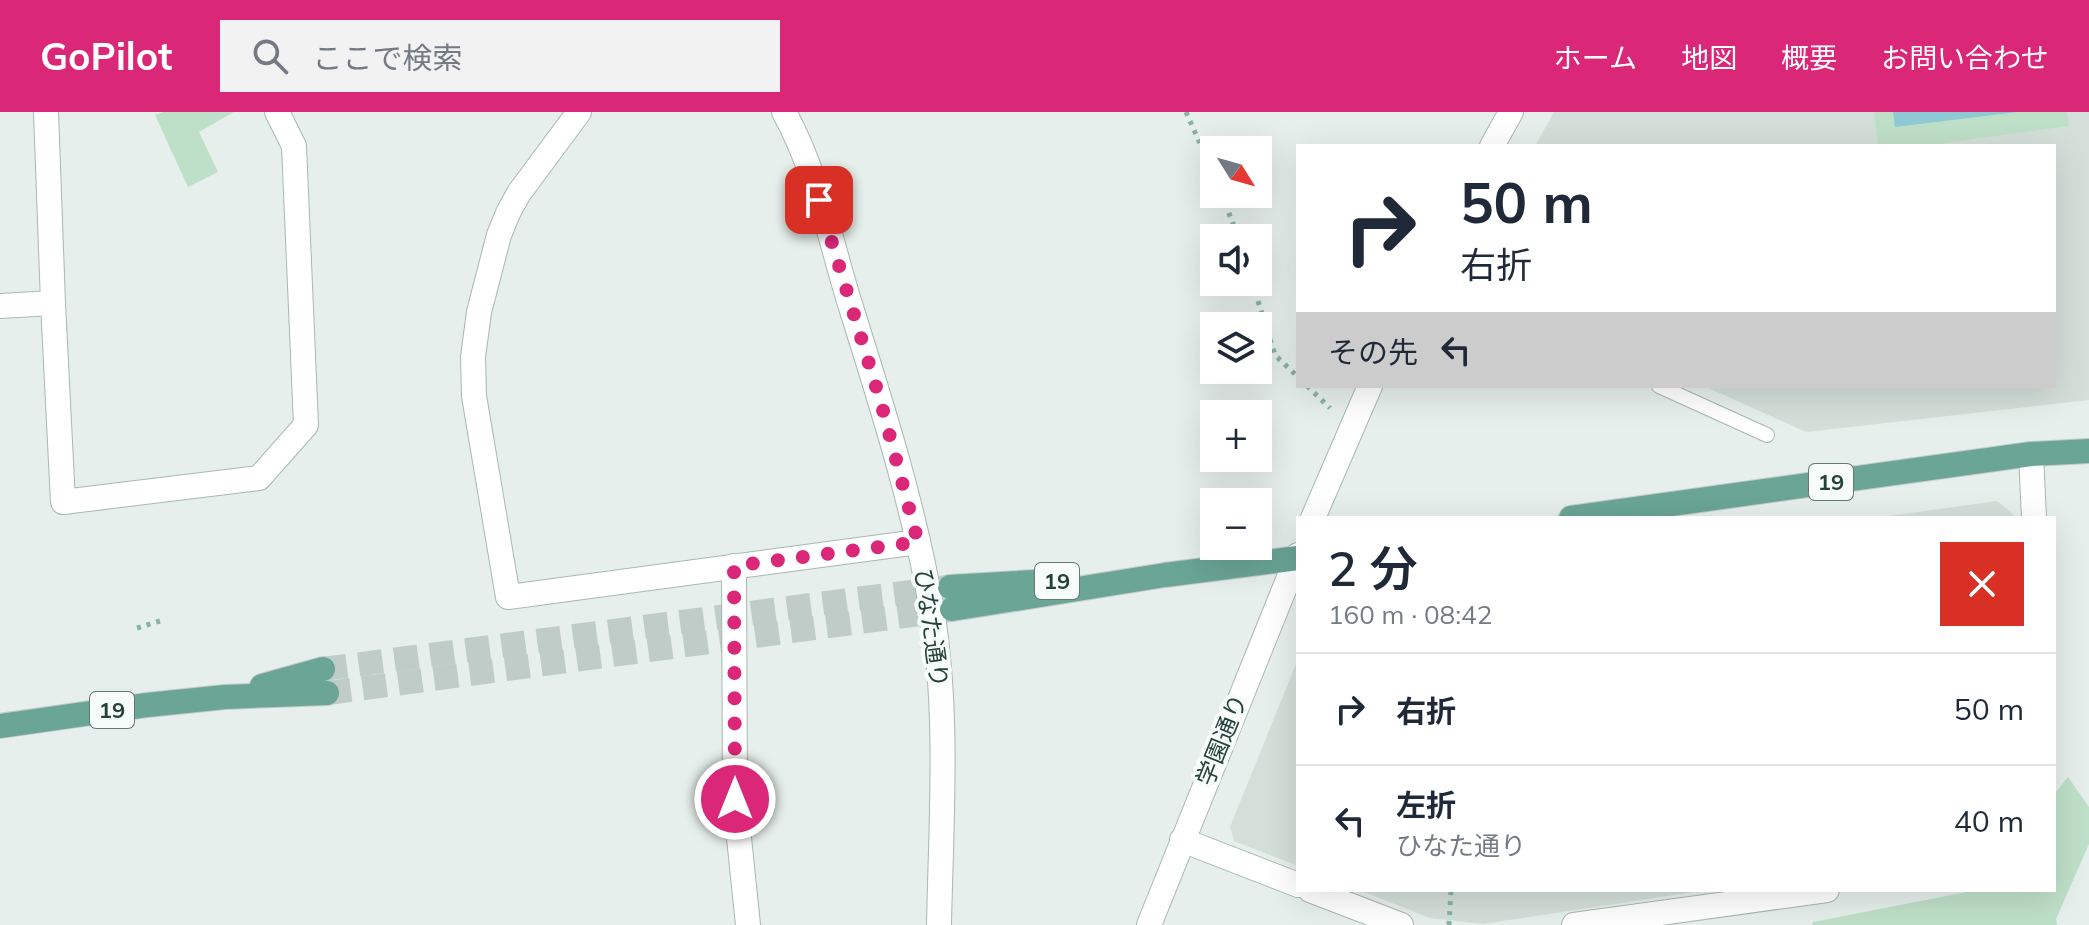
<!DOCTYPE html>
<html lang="ja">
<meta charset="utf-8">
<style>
:root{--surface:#fff;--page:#f2f2f3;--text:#1f2937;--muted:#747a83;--line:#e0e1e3;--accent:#db2777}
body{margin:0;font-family:Mulish,"Noto Sans JP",sans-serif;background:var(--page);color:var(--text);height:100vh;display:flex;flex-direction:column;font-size:30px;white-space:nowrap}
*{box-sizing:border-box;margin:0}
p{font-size:26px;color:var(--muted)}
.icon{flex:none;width:44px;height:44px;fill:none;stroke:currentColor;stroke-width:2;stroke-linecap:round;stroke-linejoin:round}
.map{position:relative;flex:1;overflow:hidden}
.panel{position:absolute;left:1296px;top:404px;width:760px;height:376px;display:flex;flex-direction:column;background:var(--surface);border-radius:0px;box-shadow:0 8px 32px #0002}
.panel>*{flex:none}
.guide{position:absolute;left:1296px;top:32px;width:760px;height:244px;border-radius:0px;box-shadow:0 8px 32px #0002;background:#fff;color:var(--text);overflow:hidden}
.needle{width:52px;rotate:127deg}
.controls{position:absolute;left:1200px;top:24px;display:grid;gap:16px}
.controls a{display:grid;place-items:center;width:72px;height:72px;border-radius:0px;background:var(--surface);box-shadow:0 8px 32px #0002;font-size:40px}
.pin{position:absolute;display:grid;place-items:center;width:68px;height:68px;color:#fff;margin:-34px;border-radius:16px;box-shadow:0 4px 12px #0006}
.me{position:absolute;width:88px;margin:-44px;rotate:0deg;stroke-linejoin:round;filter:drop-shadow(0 0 6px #0008)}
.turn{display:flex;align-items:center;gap:28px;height:168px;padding:0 32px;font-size:36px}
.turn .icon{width:104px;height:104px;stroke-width:2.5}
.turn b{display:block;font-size:56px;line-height:68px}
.then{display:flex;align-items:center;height:76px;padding:0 32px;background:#0003;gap:16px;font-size:30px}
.round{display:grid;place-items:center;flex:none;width:84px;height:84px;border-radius:0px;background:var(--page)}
.overview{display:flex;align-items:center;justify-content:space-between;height:136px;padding:0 32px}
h1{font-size:48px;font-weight:600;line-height:60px}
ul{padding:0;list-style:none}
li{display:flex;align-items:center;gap:24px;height:112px;padding:0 32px;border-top:2px solid var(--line)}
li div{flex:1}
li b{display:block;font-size:30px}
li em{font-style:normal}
header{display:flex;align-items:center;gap:48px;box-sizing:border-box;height:112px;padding:0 40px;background:var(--accent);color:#fff}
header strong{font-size:38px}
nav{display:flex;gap:44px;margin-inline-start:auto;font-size:28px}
.search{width:560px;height:72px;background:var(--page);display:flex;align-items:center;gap:20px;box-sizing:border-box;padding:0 28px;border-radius:0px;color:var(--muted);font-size:30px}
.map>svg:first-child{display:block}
</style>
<header>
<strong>GoPilot</strong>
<div class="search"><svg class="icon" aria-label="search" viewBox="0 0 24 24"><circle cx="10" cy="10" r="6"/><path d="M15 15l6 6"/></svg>ここで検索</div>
<nav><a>ホーム</a><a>地図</a><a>概要</a><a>お問い合わせ</a></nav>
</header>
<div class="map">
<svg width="2089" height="813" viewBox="0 0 2089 813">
<rect width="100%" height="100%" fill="#e6efeb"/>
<path fill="#d4dfda" d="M1554,0H2089V288L1806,320L1704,274H2054V34H1535Z
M1997,389L2017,406H1875Z
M1298,547V754L1234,729L1230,715Z
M1359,778H1708L1483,812L1430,806Z"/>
<path fill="#bfe0c8" d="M163,0H234L199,20L218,60L188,75L155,3Z
M1874,0H2067L2069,14L1924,34H1878Z
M2068,665L2089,695V732L2056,807L2057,813H1812L1813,810L1977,778H2054V682Z"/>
<path fill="#8ec9d4" d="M1893,0H2018L1895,15Z"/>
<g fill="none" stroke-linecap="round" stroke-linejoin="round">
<path stroke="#bfccc8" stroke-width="24" stroke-dasharray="24 12" stroke-linecap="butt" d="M323,557L948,475
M327,581L950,498"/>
<g stroke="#a8b8b2" stroke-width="16">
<path id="service" d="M1659,274L1767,323"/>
</g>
<g stroke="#a8b8b2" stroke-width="26">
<path id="minor" d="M46,0L53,191
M579,0L519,81L508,101L499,123L479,200L473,245L474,284L508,485L918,430
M1492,34L1511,0
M0,194L53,191L63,390L259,366L306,313L294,34L277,0
M2031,342L2034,406
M734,454L735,687L748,813
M1182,728L1298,773
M1310,778L1401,813
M1574,813L1827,778"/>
</g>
<g stroke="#a8b8b2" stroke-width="26">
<path id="tertiary" d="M784,0C816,58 830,126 849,189C881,291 914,393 932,499C949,602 941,709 939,813
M1313,406L1370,274
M1149,813L1298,443"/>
</g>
<g stroke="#c2cac8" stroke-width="26">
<path id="primary" d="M1571,406L2031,342L2089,339
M950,475L1035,470
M952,497L1165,463L1298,446
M262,574L323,557
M0,614L147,593L225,585L327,581"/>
</g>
<path stroke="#86b3a5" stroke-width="5" stroke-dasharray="4 6" stroke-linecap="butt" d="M1186,0L1214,63
M1222,82L1238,126
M1252,170L1275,243L1298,265
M1307,274L1330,296
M137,516L160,509
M1449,813L1451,778"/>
<use href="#service" stroke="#fff" stroke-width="14"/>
<use href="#minor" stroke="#fff" stroke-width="24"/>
<use href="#tertiary" stroke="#fff" stroke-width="24"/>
<use href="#primary" stroke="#6aa596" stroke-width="24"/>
</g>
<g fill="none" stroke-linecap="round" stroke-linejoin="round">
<path stroke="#db2777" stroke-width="14" stroke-dasharray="0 25.2" d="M735,687L734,454L918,430L881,291L819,88"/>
</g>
<g text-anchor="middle" stroke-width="8" stroke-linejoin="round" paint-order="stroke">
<g fill="#f7fbf9" stroke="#637a73" stroke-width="2">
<rect x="1809" y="352" width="44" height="36" rx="6"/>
<rect x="1035" y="451" width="44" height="36" rx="6"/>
<rect x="90" y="580" width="44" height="36" rx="6"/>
</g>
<g font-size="22" font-weight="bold" fill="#24423a">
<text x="1831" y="378">19</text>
<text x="1057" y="477">19</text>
<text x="112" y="606">19</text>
</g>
<g font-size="24" fill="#24423a" stroke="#f7fbf9">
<text transform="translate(931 516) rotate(82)" y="8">ひなた通り</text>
<text transform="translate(1222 628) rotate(-68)" y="8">学園通り</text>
</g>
</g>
</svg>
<div class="controls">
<a><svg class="needle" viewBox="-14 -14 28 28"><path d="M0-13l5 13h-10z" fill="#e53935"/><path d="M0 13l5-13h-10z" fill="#747a83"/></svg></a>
<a><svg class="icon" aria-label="sound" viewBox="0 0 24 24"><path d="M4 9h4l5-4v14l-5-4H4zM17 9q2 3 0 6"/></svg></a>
<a><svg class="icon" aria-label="layers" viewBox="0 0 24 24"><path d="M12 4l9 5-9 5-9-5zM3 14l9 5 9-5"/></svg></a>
<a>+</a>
<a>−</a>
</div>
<div class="pin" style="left:819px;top:88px;background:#d93025"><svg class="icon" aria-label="arrive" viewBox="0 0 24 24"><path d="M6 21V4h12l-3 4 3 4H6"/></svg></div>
<svg class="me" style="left:735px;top:687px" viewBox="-20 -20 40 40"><circle r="17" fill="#db2777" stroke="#fff" stroke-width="3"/><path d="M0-11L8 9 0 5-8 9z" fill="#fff"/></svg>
<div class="guide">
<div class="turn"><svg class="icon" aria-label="right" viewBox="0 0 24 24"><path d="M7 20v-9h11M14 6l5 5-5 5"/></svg><div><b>50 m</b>右折</div></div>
<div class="then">その先<svg class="icon" aria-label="left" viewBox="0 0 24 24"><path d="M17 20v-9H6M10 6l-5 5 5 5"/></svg></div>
</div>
<section class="panel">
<div class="overview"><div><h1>2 分</h1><p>160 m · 08:42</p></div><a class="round" style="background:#d93025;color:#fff"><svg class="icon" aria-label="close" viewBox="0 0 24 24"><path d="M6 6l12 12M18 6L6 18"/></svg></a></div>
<ul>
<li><svg class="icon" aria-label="right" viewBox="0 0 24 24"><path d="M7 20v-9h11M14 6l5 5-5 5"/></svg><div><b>右折</b></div><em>50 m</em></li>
<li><svg class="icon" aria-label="left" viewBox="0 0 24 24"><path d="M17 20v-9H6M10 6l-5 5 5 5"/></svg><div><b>左折</b><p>ひなた通り</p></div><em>40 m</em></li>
</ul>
</section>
</div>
